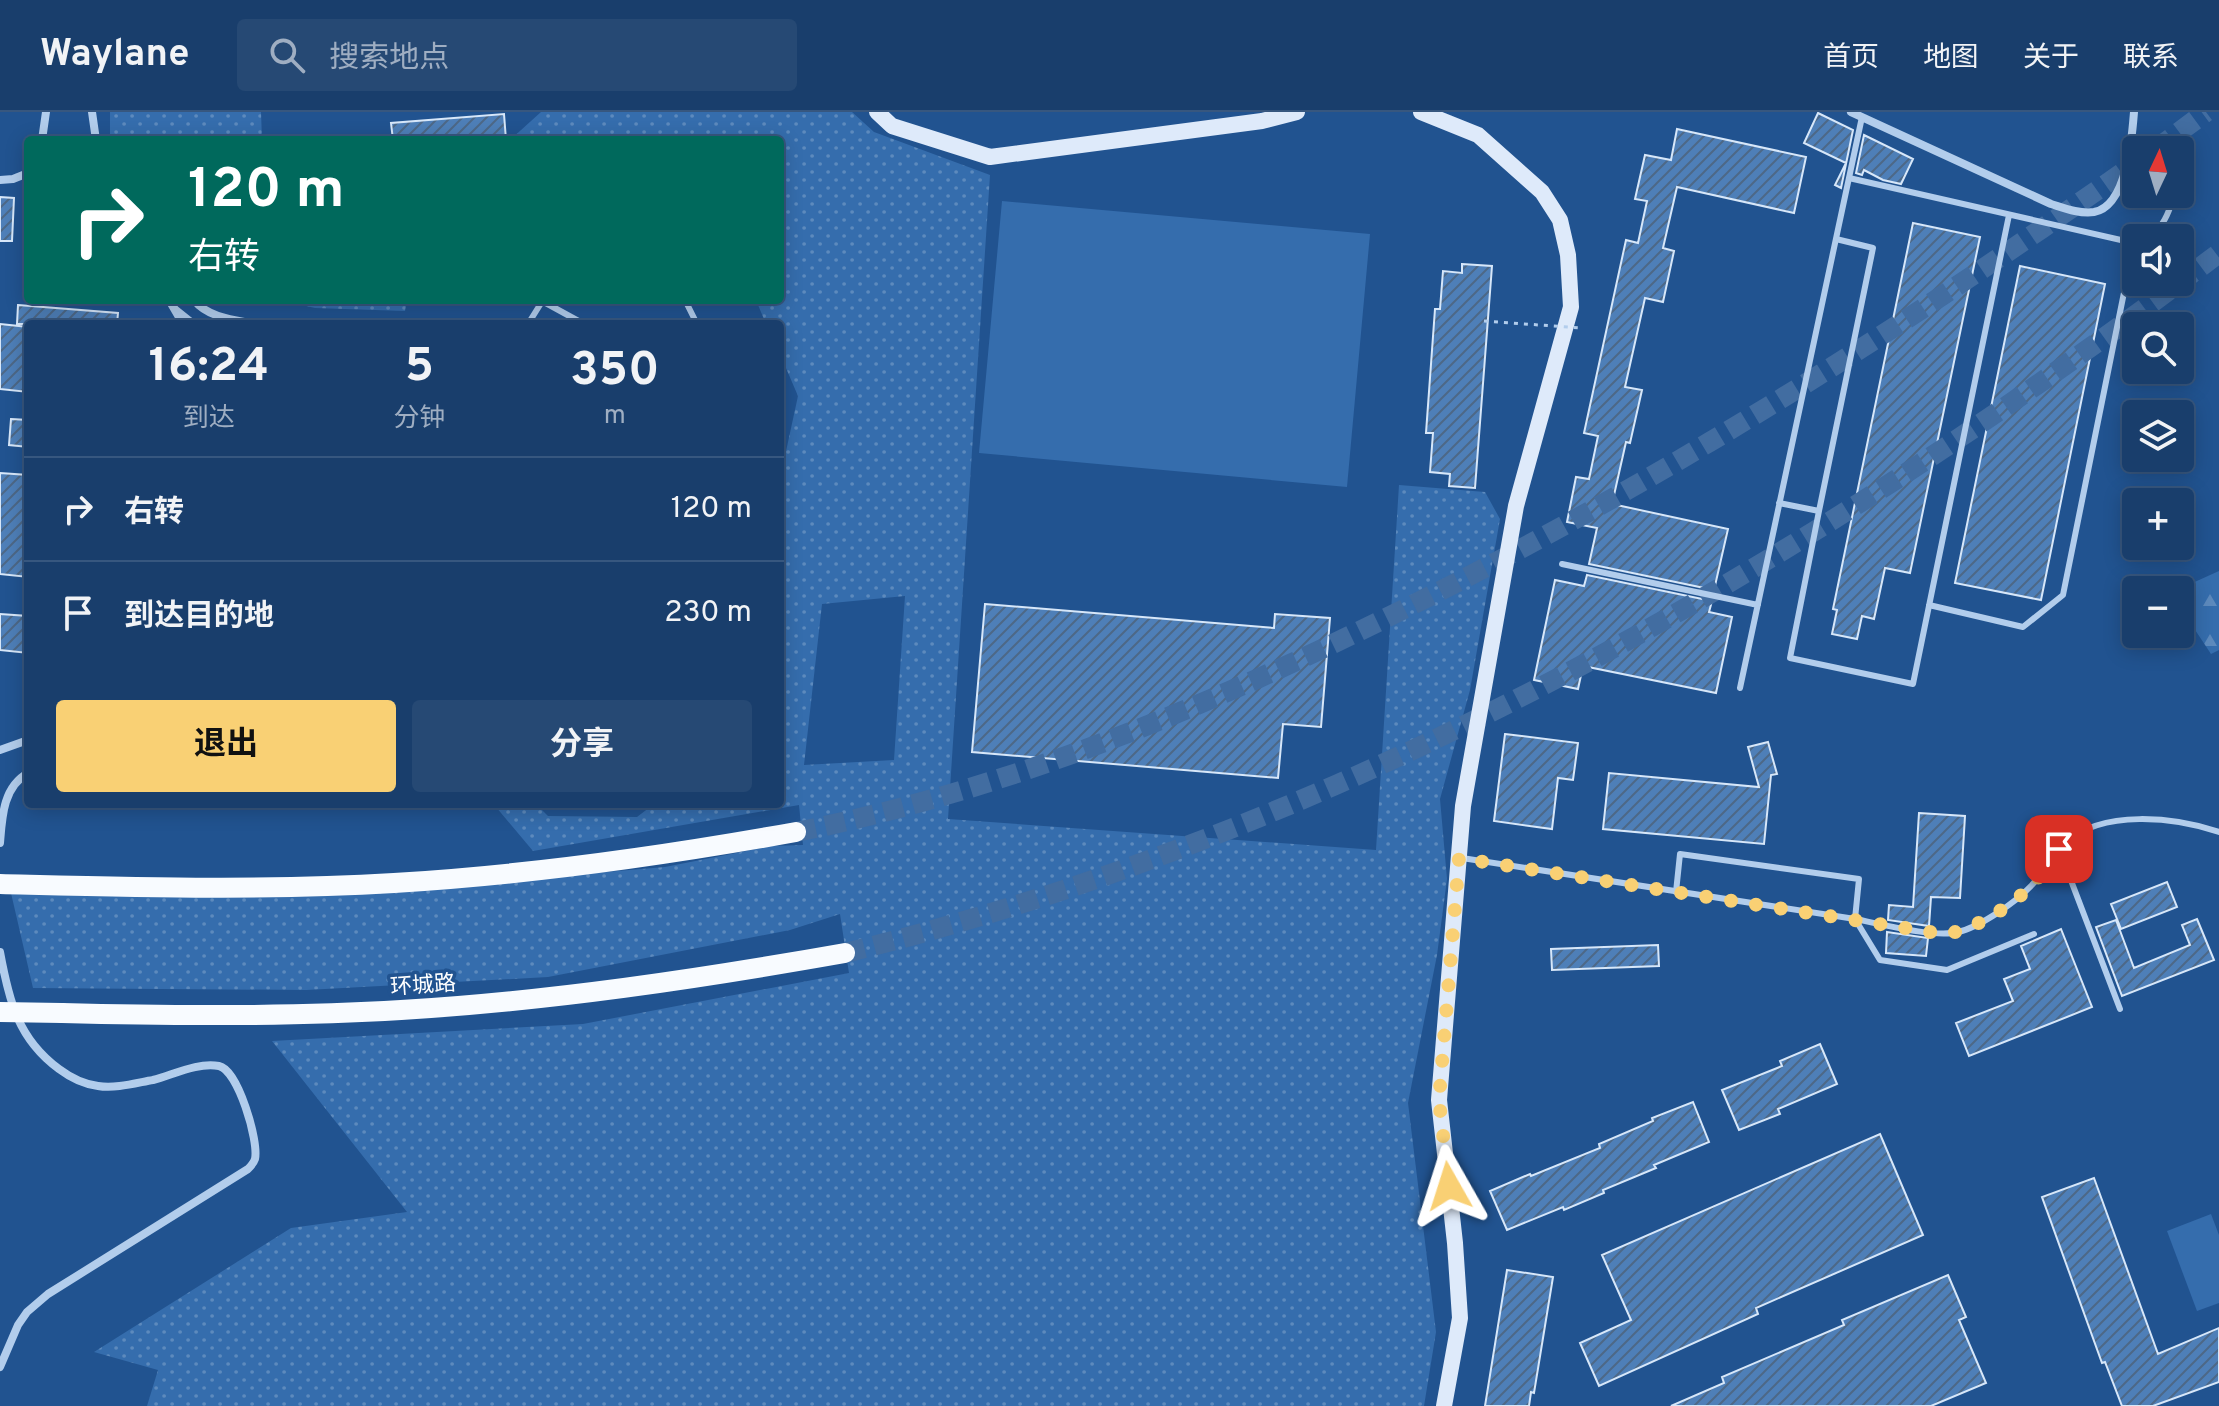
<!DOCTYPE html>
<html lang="zh">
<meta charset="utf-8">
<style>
:root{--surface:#193e6c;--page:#264974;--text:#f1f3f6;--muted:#9faec2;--line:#37577f;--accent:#f9d074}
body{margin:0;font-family:Overpass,"Noto Sans SC",sans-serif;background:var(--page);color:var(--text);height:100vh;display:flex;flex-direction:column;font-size:30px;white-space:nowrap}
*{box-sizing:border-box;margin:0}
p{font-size:26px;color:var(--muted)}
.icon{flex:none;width:44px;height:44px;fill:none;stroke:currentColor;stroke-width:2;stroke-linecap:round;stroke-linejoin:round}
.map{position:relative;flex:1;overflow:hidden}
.sheet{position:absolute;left:24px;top:208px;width:760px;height:488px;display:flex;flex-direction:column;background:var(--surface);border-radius:8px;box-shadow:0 4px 20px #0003,0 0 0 2px var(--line)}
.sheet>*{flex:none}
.hud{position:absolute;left:24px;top:24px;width:760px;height:168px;border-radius:8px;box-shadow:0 4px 20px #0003,0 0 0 2px var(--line);background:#00695c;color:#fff;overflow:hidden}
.needle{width:52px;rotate:4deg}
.tools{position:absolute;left:2122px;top:24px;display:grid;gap:16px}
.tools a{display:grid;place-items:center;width:72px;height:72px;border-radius:8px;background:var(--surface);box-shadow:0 4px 20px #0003,0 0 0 2px var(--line);font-size:40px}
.pin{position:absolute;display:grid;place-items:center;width:68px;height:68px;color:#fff;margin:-34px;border-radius:16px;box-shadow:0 4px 12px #0006}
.me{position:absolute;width:88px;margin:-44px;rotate:354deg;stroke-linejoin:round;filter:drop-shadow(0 0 6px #0008)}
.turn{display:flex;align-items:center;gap:28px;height:168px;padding:0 32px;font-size:36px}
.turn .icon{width:104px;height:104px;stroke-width:2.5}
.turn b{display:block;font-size:56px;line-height:68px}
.eta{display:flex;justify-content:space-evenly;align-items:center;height:136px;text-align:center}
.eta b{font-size:48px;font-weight:700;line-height:56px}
.primary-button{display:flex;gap:16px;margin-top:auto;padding:16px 32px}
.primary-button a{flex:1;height:92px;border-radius:8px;background:var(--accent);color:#111;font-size:32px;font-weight:700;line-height:92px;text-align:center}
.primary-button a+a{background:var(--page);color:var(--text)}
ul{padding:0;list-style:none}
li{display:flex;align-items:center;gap:24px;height:104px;padding:0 32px;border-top:2px solid var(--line)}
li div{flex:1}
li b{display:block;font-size:30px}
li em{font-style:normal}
header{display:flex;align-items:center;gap:48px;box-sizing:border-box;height:112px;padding:0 40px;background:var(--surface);border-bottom:2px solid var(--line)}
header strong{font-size:38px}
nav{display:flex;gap:44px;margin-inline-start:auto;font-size:28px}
.search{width:560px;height:72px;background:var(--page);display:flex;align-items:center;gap:20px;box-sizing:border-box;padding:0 28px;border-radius:8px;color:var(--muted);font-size:30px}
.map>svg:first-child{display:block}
</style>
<header>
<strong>Waylane</strong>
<div class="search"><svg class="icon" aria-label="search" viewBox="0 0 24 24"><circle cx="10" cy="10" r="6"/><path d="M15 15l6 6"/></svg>搜索地点</div>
<nav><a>首页</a><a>地图</a><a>关于</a><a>联系</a></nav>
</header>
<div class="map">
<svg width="2219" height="1294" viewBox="0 0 2219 1294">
<defs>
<pattern id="grass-dots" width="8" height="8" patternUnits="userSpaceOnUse" patternTransform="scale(2)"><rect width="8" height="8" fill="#356dad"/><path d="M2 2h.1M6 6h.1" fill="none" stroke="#5d8abd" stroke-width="1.8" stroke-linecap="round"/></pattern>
<pattern id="forest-firs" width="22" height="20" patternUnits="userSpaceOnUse" patternTransform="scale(2)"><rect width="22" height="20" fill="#356dad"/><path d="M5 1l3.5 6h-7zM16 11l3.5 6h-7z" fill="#5d8abd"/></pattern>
<pattern id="building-hatch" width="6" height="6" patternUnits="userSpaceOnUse" patternTransform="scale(2)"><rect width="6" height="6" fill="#4e7fb8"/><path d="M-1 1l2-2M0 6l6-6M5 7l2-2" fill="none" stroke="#4d6887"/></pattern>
</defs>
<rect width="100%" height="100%" fill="#215390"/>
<path fill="url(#grass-dots)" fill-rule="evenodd" d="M110,0H261L262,28H110Z
M541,0H852L874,20L990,63L948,707L1376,738L1399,373L1485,380L1500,407L1470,578L1440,687L1447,767L1437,843L1408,991L1436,1220L1424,1294H147L158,1258L94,1240L291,1116L407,1100L272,929L583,912L849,861L840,802L790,818L548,865L306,878L33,876L11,781L371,780L665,755L772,734L803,733L799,693L533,739L496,695L498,692H536L548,704L637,705L654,692H780V367L798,284L780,242V212H766L756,188H780V28H510ZM905,484L894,648L804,653L822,492Z
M281,188H407L405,199L315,196Z"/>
<path fill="url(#forest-firs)" d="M2219,459V538L2211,542L2180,495V478H2177Z"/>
<path fill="#356dad" d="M1002,89L1370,122L1347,375L979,341Z
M2211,1102L2219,1123V1191L2197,1199L2167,1119Z"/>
<path fill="url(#building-hatch)" stroke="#d7e7f9" stroke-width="2" d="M1818,1L1853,18L1841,76L1835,73L1846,51L1804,31Z
M504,2L506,28H393L391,11Z
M1677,17L1806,45L1794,101L1677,75L1663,136L1674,139L1663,190L1645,186L1625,275L1642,278L1630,331L1626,330L1612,392L1728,417L1714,478L1589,452L1597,416L1567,410L1576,365L1589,367L1598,324L1584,321L1626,128L1638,131L1647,89L1635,87L1645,43L1671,48Z
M1864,23L1913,47L1901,72L1883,68L1864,58L1862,63L1856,61Z
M0,85L14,86L12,129H0Z
M1913,111L1980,125L1910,461L1885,456L1874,507L1862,504L1857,527L1832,522L1837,498L1833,497Z
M1462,152L1492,154L1475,376L1449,374L1450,362L1430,360L1433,321H1426L1435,197H1440L1443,159L1462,161Z
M2020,154L2105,172L2041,488L1955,471Z
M18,193L118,201L117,212H17Z
M0,212L28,215V280L0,277Z
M11,307L28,308V335L9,333Z
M0,361L28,363V465L0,462Z
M1587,463L1712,489L1709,500L1732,505L1716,581L1583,554L1578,577L1534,568L1555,468L1584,474Z
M985,492L1274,516L1275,502L1330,506L1321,615L1283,612L1278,666L972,640Z
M0,502L28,504V541L0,538Z
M1505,622L1578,631L1573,668L1558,666L1552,717L1494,709Z
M1768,630L1777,662L1771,663L1764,732L1603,717L1609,661L1759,675L1748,635Z
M1919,701L1965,704L1960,786L1931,785L1929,814L1888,808L1889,793L1913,795Z
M2167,770L2177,795L2121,817L2111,792Z
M2197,807L2214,848L2122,884L2096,815L2116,808L2134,856L2190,833L2182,813Z
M2061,817L2092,895L1969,944L1956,911L2013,889L2004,867L2030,857L2021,834Z
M1887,820L1928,826L1926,844L1886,841Z
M1658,833L1659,854L1552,858L1551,837Z
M1820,932L1837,972L1778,997L1780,1002L1739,1018L1722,978L1782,954L1780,949Z
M1693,990L1709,1030L1654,1053L1656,1056L1603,1078L1604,1081L1564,1098L1563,1095L1507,1118L1490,1079L1530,1062L1531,1064L1600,1036L1599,1032L1653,1009L1652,1006Z
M1880,1022L1923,1123L1756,1196L1758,1202L1599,1274L1580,1231L1631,1208L1602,1143Z
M2094,1066L2158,1242L2219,1216V1270L2153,1294H2122L2105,1250L2102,1251L2042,1085Z
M1507,1158L1553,1165L1534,1281L1531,1280L1529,1294H1485Z
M1948,1163L1966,1205L1959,1208L1986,1271L1931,1294H1671L1724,1271L1722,1265L1844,1213L1842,1208Z"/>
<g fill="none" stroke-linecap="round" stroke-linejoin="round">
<path stroke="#426da1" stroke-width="20" stroke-dasharray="20 10" stroke-linecap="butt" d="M2155,38L2206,0
M796,720C1002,679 1198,599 1386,506C1649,377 1897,220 2136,51
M845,841C1351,717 1806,452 2219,141"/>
<path stroke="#b2cdec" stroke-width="6" d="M1849,66L2134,131
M2149,126C2164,115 2169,99 2175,82
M685,188L697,212
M542,189L584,212
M175,196L195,212
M528,212L543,188
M1779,391L1819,399L1790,546L1913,572L2009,103
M1819,399L1873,136L1836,127
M1562,452L1758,493
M1929,493L2023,515L2063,483L2134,131
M1740,576L1862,5
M2059,737L2120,897
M1462,746L1855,807L1880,848L1947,858L2034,822
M1676,780L1680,742L1859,767L1855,807C1881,812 1934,826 1958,820C1980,815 2016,790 2031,774C2044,761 2052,743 2065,731C2103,697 2174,705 2219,720"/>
<path stroke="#b2cdec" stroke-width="8" d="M92,0L96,28
M1851,0L2051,92C2064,96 2079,102 2094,100C2127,94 2132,26 2134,0
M42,28L46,0
M0,68L13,67L28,61
M169,188L183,212
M194,188C208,206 235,208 256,212
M0,638L28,628
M0,731C2,705 3,675 28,661
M0,840C9,889 18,927 59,957C71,966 82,972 98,974C115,977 136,971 153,968C173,963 197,950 219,954C238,958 259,1029 255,1047C254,1050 251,1054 248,1057L48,1182L27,1200L18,1213L0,1255"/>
<path stroke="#deeafa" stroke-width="16" d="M877,0L892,14L990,45L1262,9L1297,0
M1421,0L1478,23L1542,80L1560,108L1568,143L1571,195L1516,394L1463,694L1439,988L1455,1131L1460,1206L1444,1294"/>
<path stroke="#f8fbff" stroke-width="20" d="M0,772C131,775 263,779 394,771C529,763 663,744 796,720
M62,901C175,904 288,905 401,898C551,889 698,867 845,841"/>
<path stroke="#b2cdec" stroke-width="3" stroke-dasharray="4 6" stroke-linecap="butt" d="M1484,209L1581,216"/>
<path stroke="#f8fbff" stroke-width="20" d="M0,900L62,901"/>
</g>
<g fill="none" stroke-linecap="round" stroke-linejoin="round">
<path stroke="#f9d074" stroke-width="14" stroke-dasharray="0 25.2" d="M1449,1074L1439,988L1459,746L1943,822C1970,821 2013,793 2032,773C2042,762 2050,749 2059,737"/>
</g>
<g text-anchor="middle" stroke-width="7" stroke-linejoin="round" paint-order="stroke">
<g font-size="22" fill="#fff" stroke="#215390">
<text transform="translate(423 872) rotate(-4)" y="8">环城路</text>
</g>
</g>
</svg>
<div class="tools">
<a><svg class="needle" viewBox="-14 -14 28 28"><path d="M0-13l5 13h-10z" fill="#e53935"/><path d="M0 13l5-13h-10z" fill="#9faec2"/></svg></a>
<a><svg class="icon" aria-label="sound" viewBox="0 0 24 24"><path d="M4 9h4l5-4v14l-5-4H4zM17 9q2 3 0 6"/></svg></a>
<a><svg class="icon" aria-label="search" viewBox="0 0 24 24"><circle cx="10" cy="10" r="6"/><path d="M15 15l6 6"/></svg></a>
<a><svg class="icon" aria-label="layers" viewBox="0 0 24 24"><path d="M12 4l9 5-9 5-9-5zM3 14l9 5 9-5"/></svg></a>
<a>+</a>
<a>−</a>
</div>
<div class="pin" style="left:2059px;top:737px;background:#d93025"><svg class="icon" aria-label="arrive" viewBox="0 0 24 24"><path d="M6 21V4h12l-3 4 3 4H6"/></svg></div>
<svg class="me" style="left:1449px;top:1074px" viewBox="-20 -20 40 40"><path d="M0-17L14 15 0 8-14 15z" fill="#f9d074" stroke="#fff" stroke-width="4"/></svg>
<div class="hud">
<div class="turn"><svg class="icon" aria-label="right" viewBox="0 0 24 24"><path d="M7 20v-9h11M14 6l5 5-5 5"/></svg><div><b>120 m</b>右转</div></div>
</div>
<section class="sheet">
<div class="eta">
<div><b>16:24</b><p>到达</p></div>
<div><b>5</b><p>分钟</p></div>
<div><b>350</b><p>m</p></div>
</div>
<ul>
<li><svg class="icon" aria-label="right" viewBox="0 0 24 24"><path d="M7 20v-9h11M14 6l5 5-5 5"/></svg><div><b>右转</b></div><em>120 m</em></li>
<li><svg class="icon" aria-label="arrive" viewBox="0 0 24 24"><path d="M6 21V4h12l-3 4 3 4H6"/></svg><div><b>到达目的地</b></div><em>230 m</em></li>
</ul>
<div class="primary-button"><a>退出</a><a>分享</a></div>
</section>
</div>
